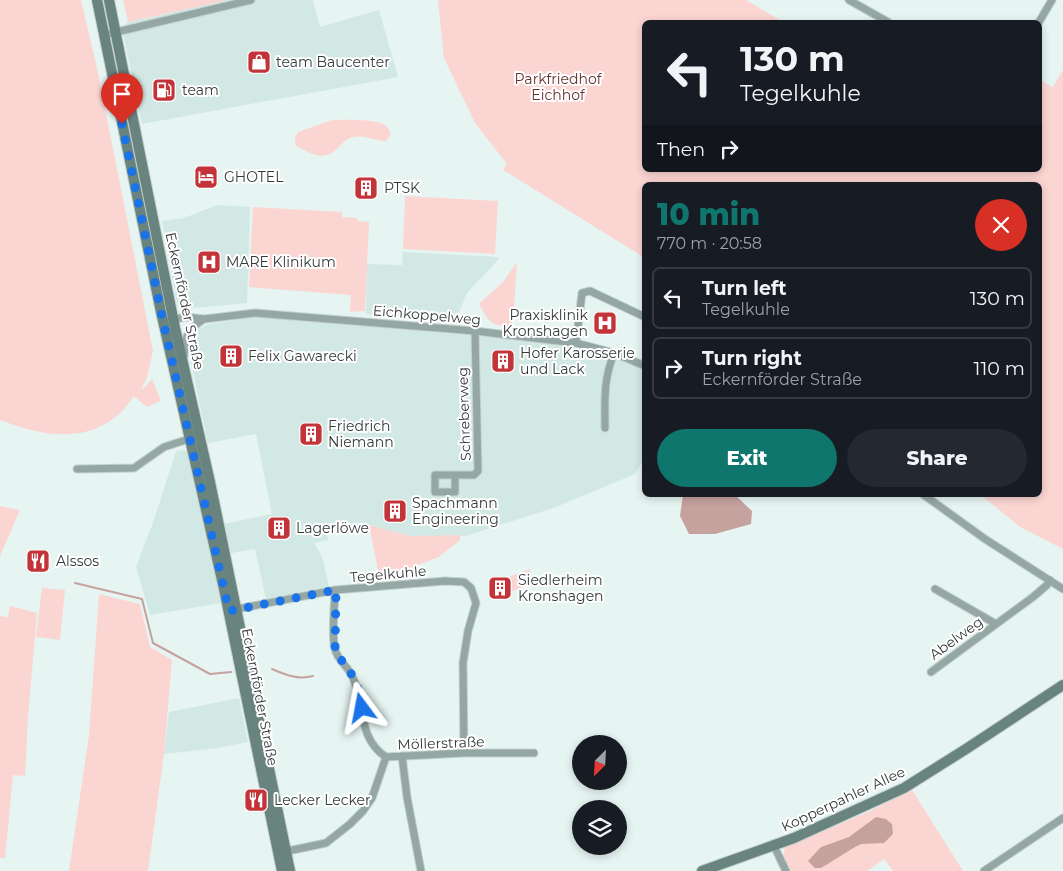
<!DOCTYPE html>
<meta charset="utf-8">
<style>
:root{--surface:#171b24;--page:#242831;--text:#f1f3f6;--muted:#9ea1a6;--line:#363941;--accent:#0f766e}
body{margin:0;font-family:Montserrat,sans-serif;background:var(--page);color:var(--text);height:100vh;display:flex;flex-direction:column;font-size:19px;white-space:nowrap}
*{box-sizing:border-box;margin:0}
p{font-size:16px;color:var(--muted)}
.icon{flex:none;width:28px;height:28px;fill:none;stroke:currentColor;stroke-width:2;stroke-linecap:round;stroke-linejoin:round}
.map{position:relative;flex:1;overflow:hidden}
.details{position:absolute;left:642px;top:182px;width:400px;height:315px;display:flex;flex-direction:column;background:var(--surface);border-radius:8px;box-shadow:0 2px 8px #0003}
.details>*{flex:none}
.hud{position:absolute;left:642px;top:20px;width:400px;height:152px;border-radius:8px;box-shadow:0 2px 8px #0003;background:#171b24;color:var(--text);overflow:hidden}
.needle{width:32px;rotate:204deg}
.fabs{position:absolute;left:572px;top:735px;display:grid;gap:10px}
.fabs a{display:grid;place-items:center;width:55px;height:55px;border-radius:50%;background:var(--surface);box-shadow:0 2px 8px #0003;font-size:25px}
.pin{position:absolute;display:grid;place-items:center;width:42px;height:42px;color:#fff;margin:-51px -21px;border-radius:50% 50% 50% 0;rotate:-45deg;box-shadow:0 0 5px #0007}
.pin .icon{rotate:45deg}
.me{position:absolute;width:55px;margin:-28px;rotate:347deg;stroke-linejoin:round;filter:drop-shadow(0 0 4px #0008)}
.turn{display:flex;align-items:center;gap:18px;height:105px;padding:0 15px;font-size:22px}
.turn .icon{width:65px;height:65px;stroke-width:2.5}
.turn b{display:block;font-size:35px;line-height:42px}
.then{display:flex;align-items:center;height:48px;padding:0 15px;background:#0003;gap:10px;font-size:19px}
.round{display:grid;place-items:center;flex:none;width:52px;height:52px;border-radius:26px;background:var(--page)}
.head{display:flex;align-items:center;justify-content:space-between;height:85px;padding:0 15px}
h1{font-size:30px;font-weight:800;line-height:38px;color:var(--accent)}
.cta{display:flex;gap:10px;margin-top:auto;padding:10px 15px}
.cta a{flex:1;height:58px;border-radius:30px;background:var(--accent);color:#fff;font-size:20px;font-weight:800;line-height:58px;text-align:center}
.cta a+a{background:var(--page);color:var(--text)}
ul{padding:0;list-style:none}
li{display:flex;align-items:center;gap:15px;height:62px;margin:0 10px 8px;padding:0 5px;border:2px solid var(--line);border-radius:8px}
li div{flex:1}
li b{display:block;font-size:19px}
li em{font-style:normal}
.map>svg:first-child{display:block}
</style>
<div class="map">
<svg width="1063" height="871" viewBox="0 0 1063 871">
<rect width="100%" height="100%" fill="#e6f5f2"/>
<path fill="#d1e8e4" d="M228,0H313L320,27L379,10L398,77L142,124L122,28L128,22Z
M217,205L250,207L247,303L182,309L177,304L162,221L184,218Z
M403,252L499,257L497,261L467,293L456,319L366,314L367,264L402,265Z
M256,317L524,340L577,347L613,357L645,370V457L635,474L556,507L466,536H410L369,525L327,534L328,540L314,543L322,556L329,586L266,599L255,549L231,553L224,524L272,514L256,434L208,443L187,344L193,332L209,324Z
M184,450L187,452L221,603L150,615L136,567L154,520L176,451Z
M239,698L248,742L218,748L164,754L169,712Z"/>
<path fill="#fbd5d2" d="M0,0H81L97,68L153,351L147,377L142,388L143,389L152,379L161,401L147,407L134,396C128,404 122,413 113,419C79,444 36,434 0,420Z
M123,0H228L128,22Z
M438,0H746L783,22H645V170H1040V80L1053,87L1063,70V549L1020,527L981,495H1040V185H645V258L503,170L507,164L475,123L444,58Z
M332,120C344,120 379,118 387,127C388,127 391,134 391,134L386,141C375,141 365,135 354,137C347,138 342,144 338,148C323,163 310,153 295,145V138L298,132Z
M405,196L498,201L495,254L403,249Z
M253,207L342,212V217L357,218V221L369,222L365,311L350,312L351,295L249,287Z
M517,262L514,308L511,326C489,326 489,321 479,304L503,282Z
M0,506L20,510L0,556Z
M369,525L410,536L460,535V540L439,557L381,579L379,575Z
M530,569L531,584L510,592L506,578Z
M42,588L65,590L60,640L36,637Z
M99,594L140,604L150,647L172,660L164,754L148,871H69L89,735Z
M10,606L37,613L28,716L25,776L13,775L5,858H0V616L8,617Z
M912,790L963,871H893L884,859L867,871H788L783,857L785,847L866,813Z"/>
<path fill="#c6a29f" d="M683,495H735L752,511L751,524L715,534H689L680,516Z
M876,817L886,819L892,824L893,834L884,843L861,844L855,847L821,868H815L808,861L821,847L849,837Z"/>
<g fill="none" stroke-linecap="round" stroke-linejoin="round">
<path stroke="#c6a29f" stroke-width="2" d="M75,583L142,599L153,643L210,674L231,672
M272,669C286,675 298,680 313,676"/>
<g stroke="#c3d0cd" stroke-width="9">
<path id="street" d="M849,0L888,22
M1039,22L1052,0
M104,35L251,0
M169,320L186,317L204,319L255,313L475,331L576,343L614,353L645,366
M576,343L582,293L590,291L645,317
M184,356C185,336 187,330 204,319
M605,428C605,398 603,382 614,353
M77,469L134,468L164,447L192,438
M455,475V492H435V475H474L478,471L475,331
M924,495L985,539L1063,589
M935,589L996,624
M335,590C335,606 331,634 335,649C337,660 349,667 353,678C366,706 357,738 386,757
M232,610L335,590L445,581L464,582L471,588L476,603L468,631L463,663L464,753
M931,672L1033,597L1047,585L1050,580
M402,756L407,797L421,871
M774,846L786,871
M283,852L326,843L350,824L363,811L372,798L386,757L464,753H534
M984,871L1063,818"/>
</g>
<g stroke="#c3d0cd" stroke-width="12">
<path id="secondary" d="M97,0L161,312L224,589L282,871
M109,0L175,328L210,482L290,871
M702,871L794,838L904,788L966,749L1063,685"/>
</g>
<use href="#street" stroke="#95a7a4" stroke-width="7"/>
<use href="#secondary" stroke="#69837f" stroke-width="10"/>
</g>
<g fill="none" stroke-linecap="round" stroke-linejoin="round">
<path stroke="#1a73e8" stroke-width="9" stroke-dasharray="0 16.2" d="M122,124L161,312L229,611L336,590L335,651L352,675L359,691L362,708"/>
</g>
<defs>
<g id="shop-square" transform="scale(1.25)"><rect x="-9" y="-9" width="18" height="18" rx="4" fill="#c3343a" stroke="#fff"/><path d="M-5-2.5h2.3a2.7 3.5 0 0 1 5.4 0H5L5.5 6h-11ZM-1.5-2.5h3a1.5 2.3 0 0 0-3 0Z" fill="#fff"/></g>
<g id="fuel-square" transform="scale(1.25)"><rect x="-9" y="-9" width="18" height="18" rx="4" fill="#c3343a" stroke="#fff"/><path d="M-5.5-6h7V0h2V4h1.3V-2.5L3-4.5l.8-.8L6-3V5H2.5V1h-1V6h-7ZM-4.2-4.7v3.2H.2V-4.7Z" fill="#fff"/></g>
<g id="hotel-square" transform="scale(1.25)"><rect x="-9" y="-9" width="18" height="18" rx="4" fill="#c3343a" stroke="#fff"/><path d="M-6-4.5h1.5V1H6V5H4.5V3h-9V5H-6ZM-4 0a1.8 1.8 0 1 1 3.6 0ZM.5 0V-2.5h3Q6-2.5 6 0Z" fill="#fff"/></g>
<g id="building-square" transform="scale(1.25)"><rect x="-9" y="-9" width="18" height="18" rx="4" fill="#c3343a" stroke="#fff"/><path d="M-4-6H4V6H1V3H-1V6H-4ZM-2.5-4.3h1.7v1.8h-1.7ZM.8-4.3h1.7v1.8H.8ZM-2.5-1h1.7V.8h-1.7ZM.8-1h1.7V.8H.8Z" fill="#fff"/></g>
<g id="hospital-square" transform="scale(1.25)"><rect x="-9" y="-9" width="18" height="18" rx="4" fill="#c3343a" stroke="#fff"/><path d="M-5-5h3v3.5h4V-5h3V5h-3V1.5h-4V5h-3Z" fill="#fff"/></g>
<g id="restaurant-square" transform="scale(1.25)"><rect x="-9" y="-9" width="18" height="18" rx="4" fill="#c3343a" stroke="#fff"/><path d="M-5-6h1v4h1v-4h1v4h1v-4h1v5L-1.5 .5V6h-2V.5L-5-1ZM5-6V6H3V1.5H1.5Q1.5-4 5-6Z" fill="#fff"/></g>
</defs>
<g fill-rule="evenodd">
<use href="#shop-square" x="259" y="62"/>
<use href="#fuel-square" x="164" y="90"/>
<use href="#hotel-square" x="206" y="177"/>
<use href="#building-square" x="366" y="188"/>
<use href="#hospital-square" x="209" y="262"/>
<use href="#hospital-square" x="605" y="323"/>
<use href="#building-square" x="231" y="356"/>
<use href="#building-square" x="503" y="361"/>
<use href="#building-square" x="311" y="434"/>
<use href="#building-square" x="395" y="511"/>
<use href="#building-square" x="279" y="528"/>
<use href="#restaurant-square" x="38" y="561"/>
<use href="#building-square" x="500" y="588"/>
<use href="#restaurant-square" x="256" y="800"/>
</g>
<g text-anchor="middle" stroke-width="4" stroke-linejoin="round" paint-order="stroke">
<g font-size="14" fill="#353b3a" stroke="#fff" text-anchor="start">
<text x="276" y="67">team Baucenter</text>
<text x="182" y="95">team</text>
<text x="224" y="182">GHOTEL</text>
<text x="384" y="193">PTSK</text>
<text x="226" y="267">MARE Klinikum</text>
<text x="588" y="320" text-anchor="end">Praxisklinik<tspan x="588" dy="16">Kronshagen</tspan></text>
<text x="520" y="358">Hofer Karosserie<tspan x="520" dy="16">und Lack</tspan></text>
<text x="248" y="361">Felix Gawarecki</text>
<text x="328" y="431">Friedrich<tspan x="328" dy="16">Niemann</tspan></text>
<text x="412" y="508">Spachmann<tspan x="412" dy="16">Engineering</tspan></text>
<text x="296" y="533">Lagerlöwe</text>
<text x="56" y="566">Alssos</text>
<text x="518" y="585">Siedlerheim<tspan x="518" dy="16">Kronshagen</tspan></text>
<text x="274" y="805">Lecker Lecker</text>
</g>
<g font-size="14" fill="#63302e" stroke="#fff">
<text x="558" y="84">Parkfriedhof<tspan x="558" dy="16">Eichhof</tspan></text>
</g>
<g font-size="14" fill="#353b3a" stroke="#fff">
<text transform="translate(185 301) rotate(78)" y="5">Eckernförder Straße</text>
<text transform="translate(427 315) rotate(5)" y="5">Eichkoppelweg</text>
<text transform="translate(464 414) rotate(-92)" y="5">Schreberweg</text>
<text transform="translate(388 574) rotate(-5)" y="5">Tegelkuhle</text>
<text transform="translate(956 638) rotate(-36)" y="5">Abelweg</text>
<text transform="translate(260 697) rotate(79)" y="5">Eckernförder Straße</text>
<text transform="translate(441 743) rotate(-2)" y="5">Möllerstraße</text>
<text transform="translate(843 799) rotate(-25)" y="5">Kopperpahler Allee</text>
</g>
</g>
</svg>
<div class="fabs">
<a><svg class="needle" viewBox="-14 -14 28 28"><path d="M0-13l5 13h-10z" fill="#e53935"/><path d="M0 13l5-13h-10z" fill="#9ea1a6"/></svg></a>
<a><svg class="icon" aria-label="layers" viewBox="0 0 24 24"><path d="M12 4l9 5-9 5-9-5zM3 14l9 5 9-5"/></svg></a>
</div>
<div class="pin" style="left:122px;top:124px;background:#d93025"><svg class="icon" aria-label="arrive" viewBox="0 0 24 24"><path d="M6 21V4h12l-3 4 3 4H6"/></svg></div>
<svg class="me" style="left:362px;top:708px" viewBox="-20 -20 40 40"><path d="M0-17L14 15 0 8-14 15z" fill="#1a73e8" stroke="#fff" stroke-width="4"/></svg>
<div class="hud">
<div class="turn"><svg class="icon" aria-label="left" viewBox="0 0 24 24"><path d="M17 20v-9H6M10 6l-5 5 5 5"/></svg><div><b>130 m</b>Tegelkuhle</div></div>
<div class="then">Then<svg class="icon" aria-label="right" viewBox="0 0 24 24"><path d="M7 20v-9h11M14 6l5 5-5 5"/></svg></div>
</div>
<section class="details">
<div class="head"><div><h1>10 min</h1><p>770 m · 20:58</p></div><a class="round" style="background:#d93025;color:#fff"><svg class="icon" aria-label="close" viewBox="0 0 24 24"><path d="M6 6l12 12M18 6L6 18"/></svg></a></div>
<ul>
<li><svg class="icon" aria-label="left" viewBox="0 0 24 24"><path d="M17 20v-9H6M10 6l-5 5 5 5"/></svg><div><b>Turn left</b><p>Tegelkuhle</p></div><em>130 m</em></li>
<li><svg class="icon" aria-label="right" viewBox="0 0 24 24"><path d="M7 20v-9h11M14 6l5 5-5 5"/></svg><div><b>Turn right</b><p>Eckernförder Straße</p></div><em>110 m</em></li>
</ul>
<div class="cta"><a>Exit</a><a>Share</a></div>
</section>
</div>
